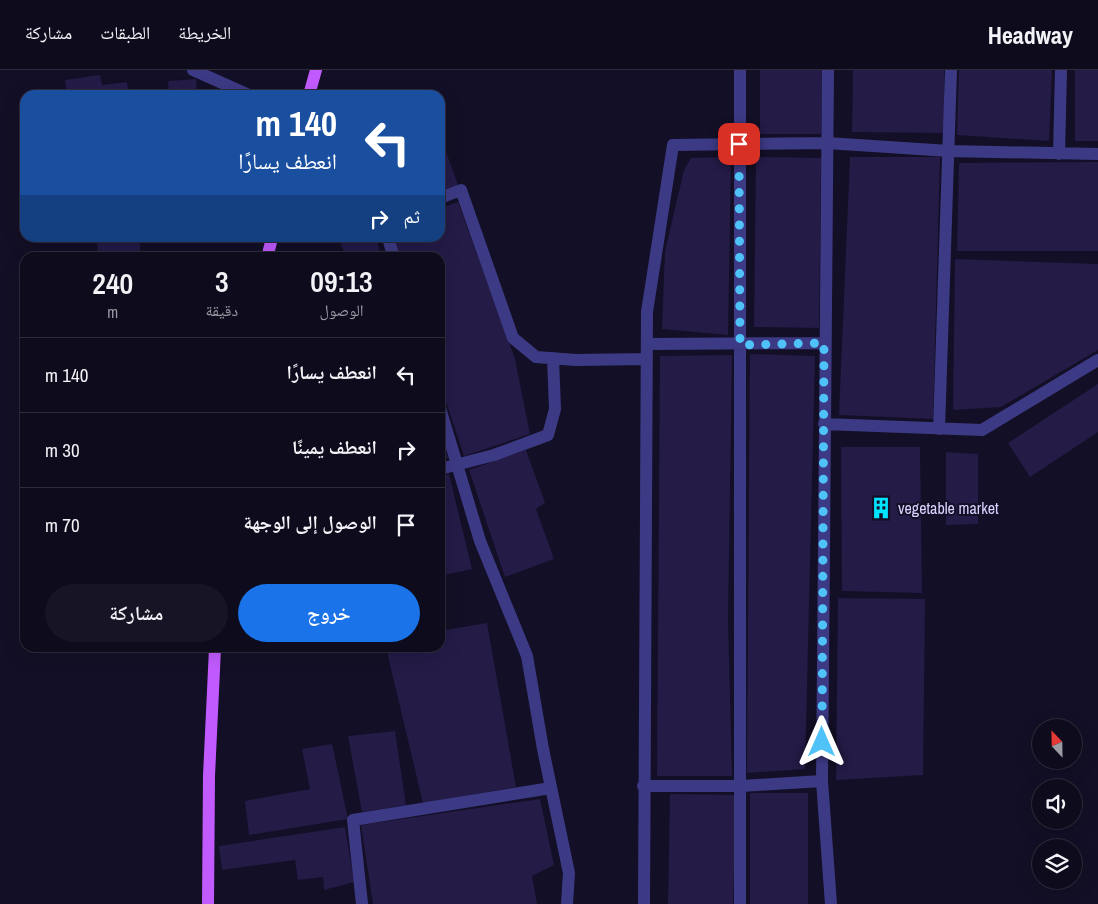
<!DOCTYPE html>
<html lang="ar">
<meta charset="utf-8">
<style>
:root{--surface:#0e0b1c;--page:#171425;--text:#f1f3f6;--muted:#9b9ba3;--line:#2e2b3b;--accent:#1a73e8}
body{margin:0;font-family:"Archivo Narrow","Noto Naskh Arabic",sans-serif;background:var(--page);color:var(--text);direction:rtl;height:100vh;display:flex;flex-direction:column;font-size:19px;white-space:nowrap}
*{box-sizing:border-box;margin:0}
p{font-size:16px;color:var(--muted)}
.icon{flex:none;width:28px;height:28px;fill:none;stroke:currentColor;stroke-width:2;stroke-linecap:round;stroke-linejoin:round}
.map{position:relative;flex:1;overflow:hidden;direction:ltr}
.side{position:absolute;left:20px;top:182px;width:425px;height:400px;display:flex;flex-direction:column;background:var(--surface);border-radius:15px;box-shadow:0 5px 20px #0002,0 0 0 1px var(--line);direction:rtl}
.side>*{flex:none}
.hud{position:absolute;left:20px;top:20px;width:425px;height:152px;border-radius:15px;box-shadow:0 5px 20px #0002,0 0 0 1px var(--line);direction:rtl;background:#1a4fa0;color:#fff;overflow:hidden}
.needle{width:32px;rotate:338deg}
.tools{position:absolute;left:1032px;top:649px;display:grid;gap:10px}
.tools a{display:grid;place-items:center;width:50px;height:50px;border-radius:50%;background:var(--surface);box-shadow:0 5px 20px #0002,0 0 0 1px var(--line);font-size:25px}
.pin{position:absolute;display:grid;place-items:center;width:42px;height:42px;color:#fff;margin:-21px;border-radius:10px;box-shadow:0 2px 8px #0006}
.me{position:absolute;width:55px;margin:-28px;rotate:0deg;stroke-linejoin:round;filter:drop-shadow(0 0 4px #0008)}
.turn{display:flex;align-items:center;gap:18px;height:105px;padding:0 25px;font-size:22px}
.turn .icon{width:65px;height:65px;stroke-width:2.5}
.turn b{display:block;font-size:35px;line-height:42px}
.then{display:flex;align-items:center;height:48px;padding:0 25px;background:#0003;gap:10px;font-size:19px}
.eta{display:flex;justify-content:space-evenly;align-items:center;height:85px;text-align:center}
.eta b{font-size:30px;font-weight:600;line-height:35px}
.button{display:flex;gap:10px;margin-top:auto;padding:10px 25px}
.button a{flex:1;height:58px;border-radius:30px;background:var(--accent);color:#fff;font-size:20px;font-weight:600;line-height:58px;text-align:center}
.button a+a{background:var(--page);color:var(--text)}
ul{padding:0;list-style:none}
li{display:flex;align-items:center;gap:15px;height:75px;padding:0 25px;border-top:1px solid var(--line)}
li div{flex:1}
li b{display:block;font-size:19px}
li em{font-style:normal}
header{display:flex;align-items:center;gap:30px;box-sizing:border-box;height:70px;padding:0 25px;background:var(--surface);border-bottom:1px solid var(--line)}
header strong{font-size:24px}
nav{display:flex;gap:28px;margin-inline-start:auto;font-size:18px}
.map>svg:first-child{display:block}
</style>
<header>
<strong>Headway</strong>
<nav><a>الخريطة</a><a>الطبقات</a><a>مشاركة</a></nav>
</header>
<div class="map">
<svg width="1098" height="834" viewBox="0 0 1098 834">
<rect width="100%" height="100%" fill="#130f26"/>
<path fill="#241b47" d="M760,0H822L821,64H760Z
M853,0H944V63L852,62Z
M959,0H1052L1049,71L957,65Z
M1075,0H1098V71H1075Z
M100,5L102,15L127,12L129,25H67L65,10Z
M196,9L197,25H169L168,11Z
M440,65L458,115L440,122Z
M731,87L728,265L662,259L665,181L684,100L691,88Z
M756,87L821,88L819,258L754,257Z
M850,87H940L933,349L839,345Z
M1098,92V181H957L959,93Z
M458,132L515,289L530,364L464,386L440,314V188H399L393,168H440V138Z
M97,168H140V188H98Z
M339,168H376L382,188H346Z
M955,189L1098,194V280L1001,337L953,340Z
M750,284L815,286L805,699L747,703Z
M732,285L728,549L732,706H657L660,286Z
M1098,314V362L1030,407L1008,373Z
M440,365L448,388L440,391Z
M841,377H920L922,523L842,521Z
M526,380L545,433L536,439L554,489L505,507L469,400Z
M946,382L978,384V454L946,455Z
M449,404L472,499L440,506V407Z
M838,528L925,529L923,705L836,710Z
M487,553L516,717L423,733L386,578H440V561Z
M395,661L406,735L362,742L348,666Z
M332,674L348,749L249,765L245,731L310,719L302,679Z
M750,723H808V834H750Z
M670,724L736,725L733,834H668Z
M540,729L554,795L532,806L537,834H373L361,755Z
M345,757L354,812L324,820L323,807L298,810L295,790L222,800L219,776Z"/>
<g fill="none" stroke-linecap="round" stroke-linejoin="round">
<path stroke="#3d3a85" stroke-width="12" d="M193,0L249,25
M828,0L822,711L831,834
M1059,84L1061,0
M440,128L461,120L513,268L536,287L576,290L647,289
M388,168L394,188
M647,274L825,273
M440,338L480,471L527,586L543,679L569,803L567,834
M824,354L982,360L1098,290
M939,359L951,0
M440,399L494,385L548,365L555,339L553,288
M643,716H741L822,711
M362,834L353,750L551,718
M644,834L647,242L673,75L827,73L949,81L1098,84
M740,834V0"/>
<path stroke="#c25bff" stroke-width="12" d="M309,25L316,0
M267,188L272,168
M208,834L209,706L215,578"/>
</g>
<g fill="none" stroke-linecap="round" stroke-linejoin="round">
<path stroke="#4fc3f7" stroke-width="9" stroke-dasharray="0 16.2" d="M739,74L740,275L824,273L822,672"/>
</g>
<defs>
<g id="building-bare" transform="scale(1.725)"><path d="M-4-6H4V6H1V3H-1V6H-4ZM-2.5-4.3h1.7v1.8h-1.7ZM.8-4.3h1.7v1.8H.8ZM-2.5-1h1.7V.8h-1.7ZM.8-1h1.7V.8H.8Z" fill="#00e5ff" stroke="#130f26" stroke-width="2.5" paint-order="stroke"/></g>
</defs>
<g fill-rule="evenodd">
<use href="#building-bare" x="881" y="438"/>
</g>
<g text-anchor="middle" stroke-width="4" stroke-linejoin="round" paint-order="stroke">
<g font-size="16" fill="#d9d4ff" stroke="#130f26" text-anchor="start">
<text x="898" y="444">vegetable market</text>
</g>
</g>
</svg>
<div class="tools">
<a><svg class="needle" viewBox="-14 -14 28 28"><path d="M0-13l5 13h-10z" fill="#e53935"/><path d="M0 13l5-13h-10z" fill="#9b9ba3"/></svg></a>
<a><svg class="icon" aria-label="sound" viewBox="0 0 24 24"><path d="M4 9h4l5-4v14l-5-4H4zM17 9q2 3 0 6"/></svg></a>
<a><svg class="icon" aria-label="layers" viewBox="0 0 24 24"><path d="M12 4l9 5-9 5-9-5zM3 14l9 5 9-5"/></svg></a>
</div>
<div class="pin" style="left:739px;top:74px;background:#d93025"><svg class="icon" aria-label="arrive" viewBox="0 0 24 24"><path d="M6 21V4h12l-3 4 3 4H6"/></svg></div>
<svg class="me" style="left:822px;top:672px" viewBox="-20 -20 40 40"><path d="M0-17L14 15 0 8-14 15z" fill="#4fc3f7" stroke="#fff" stroke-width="4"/></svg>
<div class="hud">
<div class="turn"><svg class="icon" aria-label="left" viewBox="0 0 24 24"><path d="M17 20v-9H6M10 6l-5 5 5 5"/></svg><div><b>140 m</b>انعطف يسارًا</div></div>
<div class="then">ثم<svg class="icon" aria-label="right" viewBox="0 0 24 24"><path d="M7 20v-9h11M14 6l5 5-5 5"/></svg></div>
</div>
<section class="side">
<div class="eta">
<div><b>09:13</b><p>الوصول</p></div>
<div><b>3</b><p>دقيقة</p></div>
<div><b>240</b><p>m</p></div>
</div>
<ul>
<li><svg class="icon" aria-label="left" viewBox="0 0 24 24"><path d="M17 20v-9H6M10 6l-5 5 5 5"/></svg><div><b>انعطف يسارًا</b></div><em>140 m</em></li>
<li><svg class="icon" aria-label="right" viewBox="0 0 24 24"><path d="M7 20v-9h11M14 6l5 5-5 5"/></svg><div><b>انعطف يمينًا</b></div><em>30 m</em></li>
<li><svg class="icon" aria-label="arrive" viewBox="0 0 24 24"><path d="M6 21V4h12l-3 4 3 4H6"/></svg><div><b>الوصول إلى الوجهة</b></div><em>70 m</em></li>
</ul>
<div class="button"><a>خروج</a><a>مشاركة</a></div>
</section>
</div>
